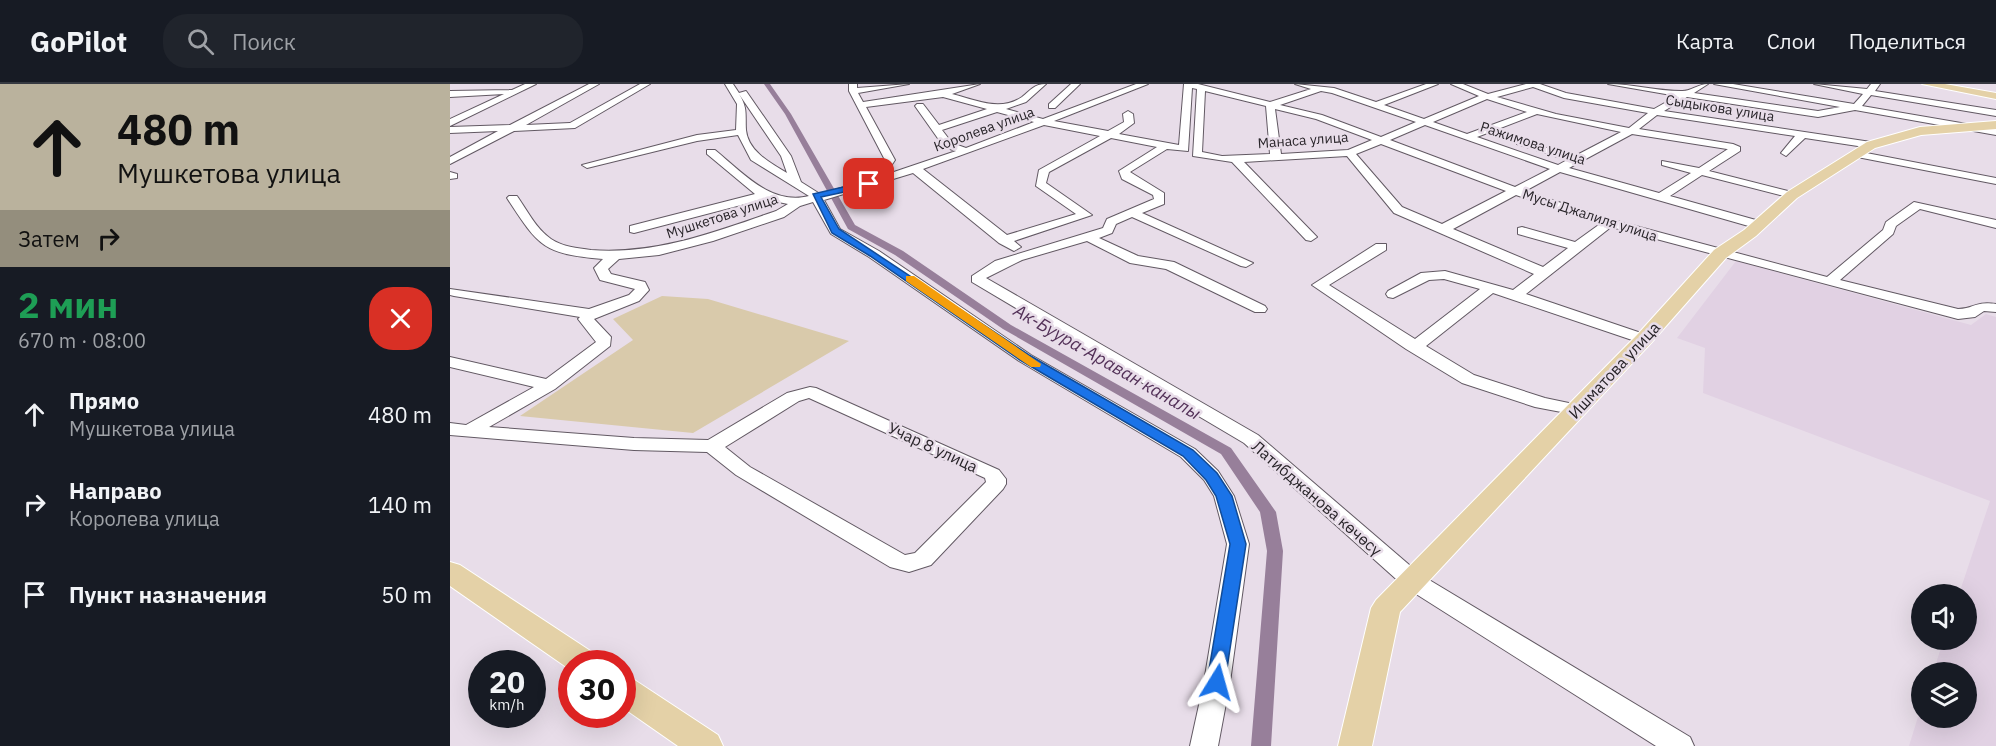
<!DOCTYPE html>
<html lang="ru">
<meta charset="utf-8">
<style>
:root{--surface:#171b24;--page:#20242c;--text:#f1f3f6;--muted:#9ea1a6;--line:#363941}
body{margin:0;font-family:"IBM Plex Sans",sans-serif;background:var(--page);color:var(--text);height:100vh;display:flex;flex-direction:column;font-size:22px;white-space:nowrap}
*{box-sizing:border-box;margin:0}
p{font-size:20px;color:var(--muted)}
.icon{flex:none;width:33px;height:33px;fill:none;stroke:currentColor;stroke-width:2;stroke-linecap:round;stroke-linejoin:round}
.map{position:relative;flex:1;overflow:hidden}
.panel{display:flex;flex-direction:column;background:var(--surface);width:450px}
.panel>*{flex:none}
.top-card{background:#bab29d;color:#111;overflow:hidden}
.tools{position:absolute;left:1461px;top:500px;display:grid;gap:12px}
.tools a{display:grid;place-items:center;width:66px;height:66px;border-radius:50%;background:var(--surface);box-shadow:0 6px 24px #0002;font-size:30px}
.speed{position:absolute;left:18px;top:566px;display:flex;gap:12px;font-size:30px;font-weight:700;text-align:center}
.speed>*{display:grid;place-content:center;width:78px;height:78px;border-radius:50%;background:var(--surface);box-shadow:0 6px 24px #0002;line-height:1}
.speed small{font-size:15px;font-weight:400}
.speed .limit{border:9px solid #d22;background:#fff;color:#111}
.pin{position:absolute;display:grid;place-items:center;width:51px;height:51px;color:#fff;margin:-26px;border-radius:12px;box-shadow:0 3px 9px #0006}
.me{position:absolute;width:66px;margin:-33px;rotate:8deg;stroke-linejoin:round;filter:drop-shadow(0 0 4px #0008)}
.turn{display:flex;align-items:center;gap:21px;height:126px;padding:0 18px;font-size:27px}
.turn .icon{width:78px;height:78px;stroke-width:2.5}
.turn b{display:block;font-size:42px;line-height:51px}
.then{display:flex;align-items:center;height:57px;padding:0 18px;background:#0003;gap:12px;font-size:22px}
.round{display:grid;place-items:center;flex:none;width:63px;height:63px;border-radius:24px;background:var(--page)}
.summary{display:flex;align-items:center;justify-content:space-between;height:102px;padding:0 18px}
h1{font-size:36px;font-weight:800;line-height:45px;color:#1e9e55}
ul{padding:0;list-style:none}
li{display:flex;align-items:center;gap:18px;height:90px;padding:0 18px}
li div{flex:1}
li b{display:block;font-size:22px}
li em{font-style:normal}
header{display:flex;align-items:center;gap:36px;box-sizing:border-box;height:84px;padding:0 30px;background:var(--surface);border-bottom:2px solid var(--line)}
header strong{font-size:28px}
nav{display:flex;gap:33px;margin-inline-start:auto;font-size:21px}
.search{width:420px;height:54px;background:var(--page);display:flex;align-items:center;gap:15px;box-sizing:border-box;padding:0 21px;border-radius:24px;color:var(--muted);font-size:22px}
main{display:flex;flex:1;min-height:0}
.map>svg:first-child{display:block}
</style>
<header>
<strong>GoPilot</strong>
<div class="search"><svg class="icon" aria-label="search" viewBox="0 0 24 24"><circle cx="10" cy="10" r="6"/><path d="M15 15l6 6"/></svg>Поиск</div>
<nav><a>Карта</a><a>Слои</a><a>Поделиться</a></nav>
</header>
<main>
<section class="panel">
<div class="top-card">
<div class="turn"><svg class="icon" aria-label="ahead" viewBox="0 0 24 24"><path d="M12 20V5M6 11l6-6 6 6"/></svg><div><b>480 m</b>Мушкетова улица</div></div>
<div class="then">Затем<svg class="icon" aria-label="right" viewBox="0 0 24 24"><path d="M7 20v-9h11M14 6l5 5-5 5"/></svg></div>
</div>
<div class="summary"><div><h1>2 мин</h1><p>670 m · 08:00</p></div><a class="round" style="background:#d93025;color:#fff"><svg class="icon" aria-label="close" viewBox="0 0 24 24"><path d="M6 6l12 12M18 6L6 18"/></svg></a></div>
<ul>
<li><svg class="icon" aria-label="ahead" viewBox="0 0 24 24"><path d="M12 20V5M6 11l6-6 6 6"/></svg><div><b>Прямо</b><p>Мушкетова улица</p></div><em>480 m</em></li>
<li><svg class="icon" aria-label="right" viewBox="0 0 24 24"><path d="M7 20v-9h11M14 6l5 5-5 5"/></svg><div><b>Направо</b><p>Королева улица</p></div><em>140 m</em></li>
<li><svg class="icon" aria-label="arrive" viewBox="0 0 24 24"><path d="M6 21V4h12l-3 4 3 4H6"/></svg><div><b>Пункт назначения</b></div><em>50 m</em></li>
</ul>
</section>
<div class="map">
<svg width="1546" height="662" viewBox="0 0 1546 662">
<rect width="100%" height="100%" fill="#e8dde9"/>
<path fill="#e1d1e3" d="M1286,177L1521,241L1536,230L1546,233V662H1459L1471,623L1472,633H1516V588H1483L1494,555H1516V510H1509L1540,417L1253,309L1255,264L1227,254Z"/>
<path fill="#d9caab" d="M212,212L258,215L399,257L243,349L70,332L183,256L163,235Z"/>
<g fill="none" stroke-linecap="round" stroke-linejoin="round">
<path fill="#977f9a" fill-rule="evenodd" d="M314,0H320L341,30L405,141L453,167L561,241L781,364L826,428L833,467L821,662H801L817,467L810,428L771,370L553,245L445,171L398,145L335,30Z"/>
<g stroke="#625963" stroke-width="2">
<path id="minor" d="M75,0H86L0,42V35L54,10L0,13V7L62,6Z
M139,0H149L76,41L120,39L190,0H200L125,44L64,47L0,80V73L48,47L0,49V43L60,41Z
M275,0H283L289,9L296,7L341,72L351,98L370,110L426,94L423,91L435,76L399,7V0H407V4L459,0L408,9L413,18L530,0L502,10C526,16 550,28 572,13C581,6 584,0 596,0L576,18L556,25L593,35L686,0H698L604,37L658,47L674,38L673,30L678,27L683,30L684,39L669,50L729,61L734,0H748L820,18L861,5L845,0L884,4L926,18L976,0H988L934,21L974,35L1029,12L1001,0H1013L1038,10L1076,0H1090L1116,9L1204,25L1227,12L1158,0C1183,0 1206,7 1231,7C1240,8 1248,0 1258,0L1244,9L1368,27L1390,23L1264,0H1283L1404,20L1413,10L1364,0L1417,5L1421,0H1430L1425,7L1546,26V32L1421,11L1412,22L1546,45V51L1405,26L1368,33L1237,13L1214,27L1421,58L1426,61L1421,64L1355,54L1336,72L1331,69L1345,52L1207,31L1189,45L1283,60L1290,63V67L1259,87L1346,109V113L1342,114L1252,91L1220,112L1313,138L1315,141L1309,145L1110,88L1075,107L1163,136L1377,193L1433,146L1436,138L1464,118L1546,136V144L1470,125L1446,142L1443,150L1390,196L1508,225C1524,225 1524,217 1546,220V228L1534,227L1525,233L1508,235L1161,143L1076,210L1200,252L1202,255L1200,258H1188L1043,209L976,262L1024,291L1095,314L1133,322L1136,326L1127,331L1085,323L1012,299L956,265L862,201L926,160H936V166L879,201L965,255L1030,205L994,195L979,196L943,214L938,213L936,210L938,207L971,189L995,187L1063,206L1084,190L944,129L897,72L794,78L867,153L861,157L856,156L782,78L743,72L747,5L742,4L738,67L717,65L680,88L714,109V120L692,129L803,179L796,183L791,182L682,133L666,140L662,149L649,154L688,172L724,178L815,222L817,225L815,228H805L716,185L680,179L637,157L572,176L536,194L808,351L971,491L1240,653L1244,662H1206L955,503L794,359L522,198V192L545,177L653,144L657,135L704,115L703,111L672,95L669,87L707,63L661,54L599,88L596,99L642,131L564,157L571,163L564,167L549,159L463,89L374,116L390,145L429,167L581,271L745,365L768,387L784,412L799,460L780,598L768,662H740L754,598L777,460L764,412L754,396L731,373L569,277L419,173L381,150L363,118L350,122L334,133L263,157L209,171L169,175L158,185L161,190L195,198L199,206L189,217L144,235L161,253L160,262L105,305L39,343L184,354L258,356L337,309L360,303L366,304L549,386L556,395V400L553,405L481,481L459,488L440,483L286,391L257,368L184,366L0,351V339L16,341L84,303L0,283V273L96,295L146,258L128,235L130,233L4,212L0,211V205L139,225L179,211L185,205L150,196L144,184L153,175C93,170 89,163 57,114L59,112H67C77,126 86,145 101,155C113,163 127,164 141,166C206,171 265,148 326,127L338,120L314,115L184,149L180,148V142L305,110L257,70V66H265C292,88 321,122 359,112L301,76L288,51L247,57L137,84L132,81L247,51L286,46L287,20ZM1083,3L1114,14L1198,29L1179,44L1106,30L1047,13ZM755,7L816,22L820,70L772,72L752,68ZM871,7L882,9L966,38L931,53L872,31L830,21ZM289,10L331,72L337,89C320,79 298,67 296,46C295,31 298,24 289,10ZM493,13L537,25L489,41L473,20H467L465,22L494,63L506,67L435,91L445,76L416,23ZM1037,15L1077,28L1017,50L983,38ZM825,25L866,35L922,56L898,66L831,70ZM547,28L584,38L516,64L502,59L492,46ZM1087,30L1171,48L1125,72L1072,57L1067,60L1117,76L1108,81L1027,53ZM594,41L650,52L589,86L586,102L626,130L557,151L473,85ZM975,41L1100,85L1065,103L940,56ZM1182,50L1277,65H1278L1249,84L1212,77V81L1241,89L1209,109L1119,84ZM931,60L1056,107L992,140L952,123L906,70ZM1066,111L1150,140L1125,158L1072,143L1068,144V150L1118,164L1093,183L1003,145ZM359,314L535,394L536,398L465,469L455,471L300,383L275,363L349,317Z
M621,0H630L605,24H599V20Z
M1406,67L1546,94V100L1402,72V68Z
M0,88L7,90V94L0,95Z"/>
</g>
<g stroke="#fff" stroke-width="2">
<path id="major" d="M1472,0H1495L1546,9V15Z
M1546,37V45L1471,51L1425,64L1347,114L1306,152L1276,174L1201,259L950,528L922,662H888L921,524L926,516L1187,251L1264,166L1294,146L1337,108L1417,58L1470,43Z
M0,478L10,481L145,570L150,579H122V587L0,502Z
M172,591L183,595L268,651L273,662H228L172,623Z"/>
</g>
<use href="#minor" fill="#fff" fill-rule="evenodd"/>
<use href="#major" fill="#e4d1a7" fill-rule="evenodd"/>
</g>
<path fill="#1a73e8" stroke="#114b97" stroke-width="1.5" d="M419,97L422,102L371,113L389,145L579,271L743,366L767,389L782,412L796,460L774,604L767,607L760,604L757,598L780,460L766,412L756,396L733,372L570,276L420,172L382,149L363,110Z"/>
<path fill="#f59e0b" d="M456,192H464L591,280L590,283H581L456,197Z"/>
<g text-anchor="middle" stroke-width="5" stroke-linejoin="round" paint-order="stroke">
<g font-size="14" fill="#282429" stroke="#e8dde9">
<text transform="translate(1270 24) rotate(9)" y="5">Сыдыкова улица</text>
<text transform="translate(534 45) rotate(-20)" y="5">Королева улица</text>
<text transform="translate(853 56) rotate(-4)" y="5">Манаса улица</text>
<text transform="translate(1083 59) rotate(18)" y="5">Ражимова улица</text>
<text transform="translate(1140 131) rotate(18)" y="5">Мусы Джалиля улица</text>
<text transform="translate(272 132) rotate(-18)" y="5">Мушкетова улица</text>
</g>
<g font-size="16" fill="#282429" stroke="#e8dde9">
<text transform="translate(1164 286) rotate(-47)" y="6">Ишматова улица</text>
<text transform="translate(483 363) rotate(25)" y="6">Учар 8 улица</text>
<text transform="translate(867 414) rotate(41)" y="6">Латибджанова көчөсү</text>
</g>
<g font-size="18" font-style="italic" fill="#533158" stroke="#e8dde9">
<text transform="translate(657 278) rotate(30)" y="6">Ак-Буура-Араван каналы</text>
</g>
</g>
</svg>
<div class="tools">
<a><svg class="icon" aria-label="sound" viewBox="0 0 24 24"><path d="M4 9h4l5-4v14l-5-4H4zM17 9q2 3 0 6"/></svg></a>
<a><svg class="icon" aria-label="layers" viewBox="0 0 24 24"><path d="M12 4l9 5-9 5-9-5zM3 14l9 5 9-5"/></svg></a>
</div>
<div class="speed"><div>20<small>km/h</small></div><div class="limit">30</div></div>
<div class="pin" style="left:419px;top:100px;background:#d93025"><svg class="icon" aria-label="arrive" viewBox="0 0 24 24"><path d="M6 21V4h12l-3 4 3 4H6"/></svg></div>
<svg class="me" style="left:767px;top:598px" viewBox="-20 -20 40 40"><path d="M0-17L14 15 0 8-14 15z" fill="#1a73e8" stroke="#fff" stroke-width="4"/></svg>
</div>
</main>
